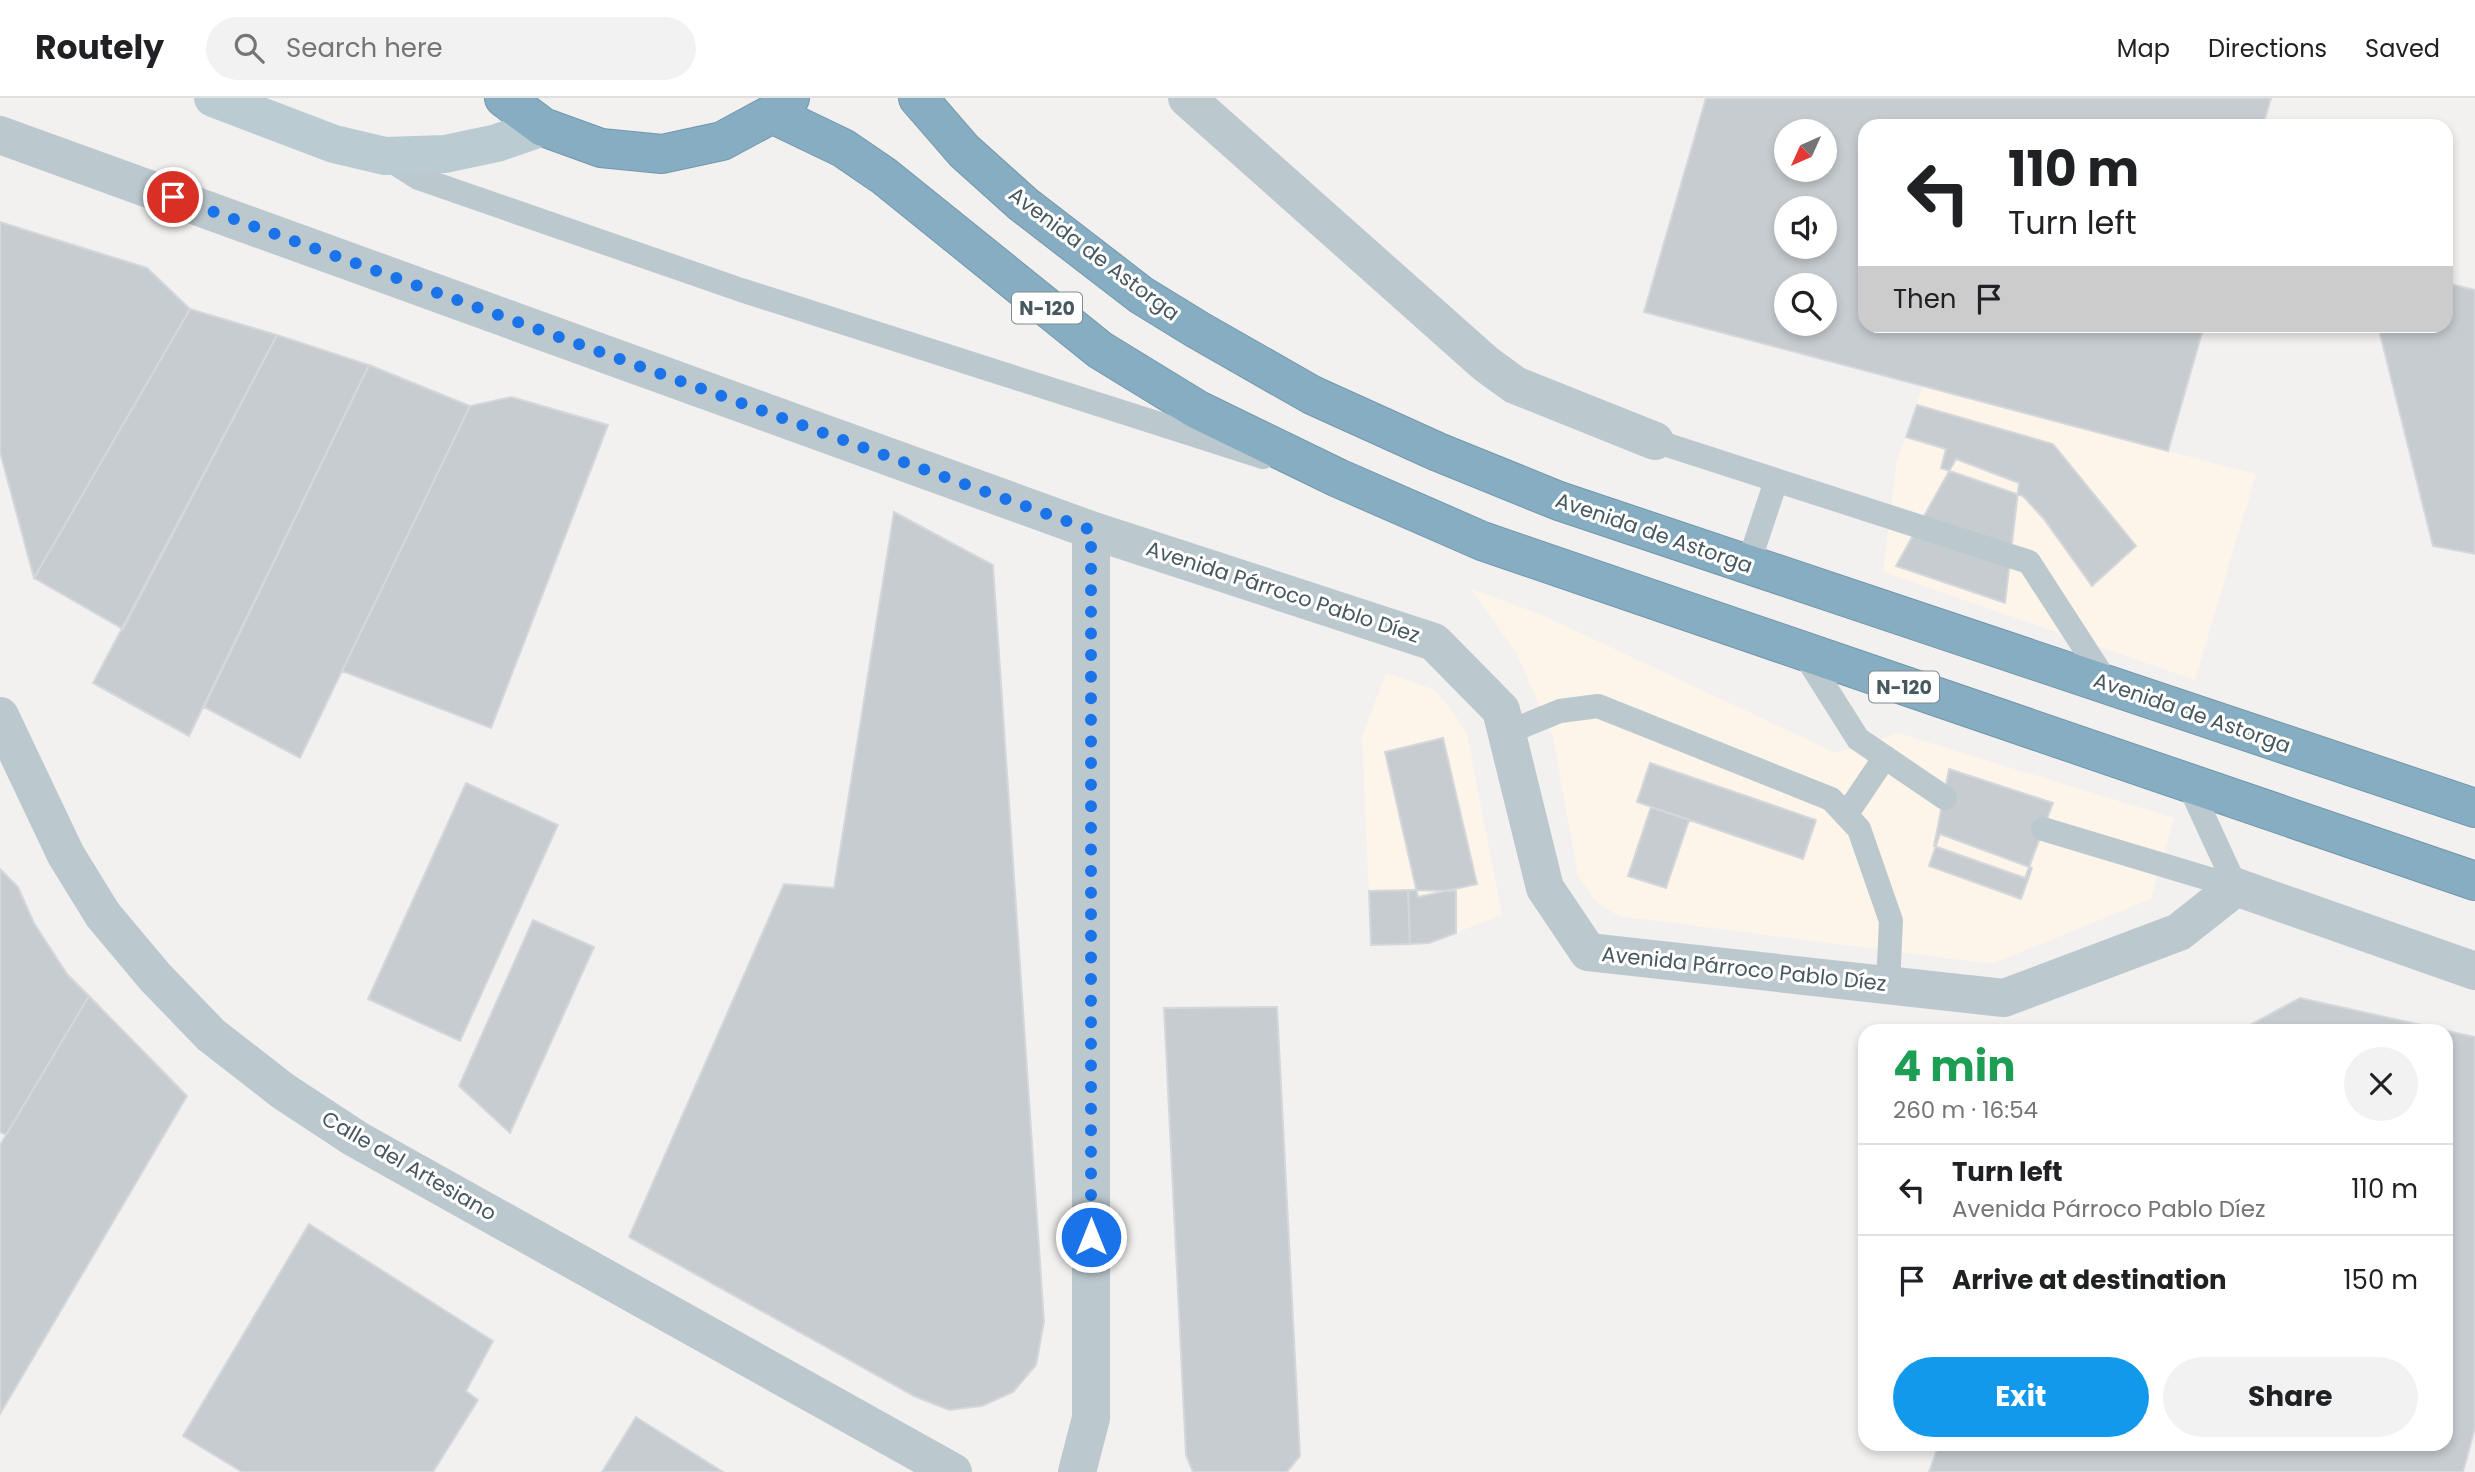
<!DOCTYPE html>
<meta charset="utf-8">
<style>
:root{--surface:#fff;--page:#f2f2f2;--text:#202124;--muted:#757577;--line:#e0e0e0;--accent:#1299eb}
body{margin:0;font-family:Poppins,sans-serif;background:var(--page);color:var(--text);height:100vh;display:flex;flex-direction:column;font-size:26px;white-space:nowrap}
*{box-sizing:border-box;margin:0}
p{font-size:23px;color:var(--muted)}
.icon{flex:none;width:38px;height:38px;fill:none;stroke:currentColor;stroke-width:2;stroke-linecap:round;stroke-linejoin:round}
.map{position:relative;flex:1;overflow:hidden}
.sheet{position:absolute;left:1858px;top:926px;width:595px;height:427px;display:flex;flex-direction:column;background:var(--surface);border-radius:21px;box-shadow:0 4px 10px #0003}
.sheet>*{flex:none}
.hud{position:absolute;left:1858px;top:21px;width:595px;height:214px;border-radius:21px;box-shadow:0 4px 10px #0003;background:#fff;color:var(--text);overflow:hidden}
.needle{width:46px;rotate:225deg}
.buttons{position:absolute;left:1774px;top:21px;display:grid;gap:14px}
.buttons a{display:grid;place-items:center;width:63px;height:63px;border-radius:50%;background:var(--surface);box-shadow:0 4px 10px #0003;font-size:35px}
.pin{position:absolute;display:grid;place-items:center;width:60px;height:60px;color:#fff;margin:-30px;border:4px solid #fff;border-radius:50%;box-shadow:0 2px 7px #0007}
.me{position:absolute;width:77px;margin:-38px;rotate:0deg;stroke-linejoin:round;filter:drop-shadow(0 0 5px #0008)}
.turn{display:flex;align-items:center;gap:24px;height:147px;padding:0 35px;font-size:32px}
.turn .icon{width:91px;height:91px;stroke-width:2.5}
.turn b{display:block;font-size:49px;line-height:60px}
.then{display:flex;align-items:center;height:66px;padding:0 35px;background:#0003;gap:14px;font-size:26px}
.round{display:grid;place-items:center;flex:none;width:74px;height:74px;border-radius:37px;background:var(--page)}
.summary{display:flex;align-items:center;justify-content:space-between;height:119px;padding:0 35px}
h1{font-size:42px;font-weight:700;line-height:52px;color:#1e9e55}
.cta{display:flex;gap:14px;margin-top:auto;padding:14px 35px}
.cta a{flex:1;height:80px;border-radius:42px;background:var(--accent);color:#fff;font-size:28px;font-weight:700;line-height:80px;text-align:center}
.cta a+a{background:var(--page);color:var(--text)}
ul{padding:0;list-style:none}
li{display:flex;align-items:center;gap:21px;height:91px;padding:0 35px;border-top:2px solid var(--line)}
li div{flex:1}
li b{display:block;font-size:26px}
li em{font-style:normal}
header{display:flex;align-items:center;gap:42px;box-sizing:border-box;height:98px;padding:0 35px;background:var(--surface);border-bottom:2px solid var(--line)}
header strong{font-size:33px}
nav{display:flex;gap:38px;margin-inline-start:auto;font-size:24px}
.search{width:490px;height:63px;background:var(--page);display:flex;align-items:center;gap:18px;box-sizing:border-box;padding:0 24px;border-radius:38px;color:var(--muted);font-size:26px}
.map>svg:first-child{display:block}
</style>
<header>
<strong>Routely</strong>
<div class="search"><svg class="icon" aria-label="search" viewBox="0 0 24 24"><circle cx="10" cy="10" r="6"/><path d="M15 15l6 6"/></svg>Search here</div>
<nav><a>Map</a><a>Directions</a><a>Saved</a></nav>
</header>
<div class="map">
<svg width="2475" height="1374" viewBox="0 0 2475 1374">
<rect width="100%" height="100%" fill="#f3f0f0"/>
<path fill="#fdf4ea" d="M1922,289L2256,376L2195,582L1883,474L1897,363Z
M1471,491L1540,516L1836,655L1898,635L2174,720L2151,801L1992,866L1619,818L1596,804L1578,778L1553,639L1517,556Z
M1386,575L1435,592L1453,614L1467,636L1502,817L1429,845L1371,847L1362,639Z"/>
<path fill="#c7ccd0" stroke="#d4d8dc" stroke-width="2" fill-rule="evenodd" d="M1706,0H2271L2263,28H1866V228H2204L2168,353L1644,214ZM1787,33H1825V72H1787ZM1787,110H1825V149H1787ZM1787,187H1825V226H1787Z
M0,124L147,170L190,211L34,480L0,354Z
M2446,185L2475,192V456L2433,448L2378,228H2446Z
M190,211L277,237L123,531L34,480Z
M277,237L369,267L189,638L93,585Z
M369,267L470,308L300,660L204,609Z
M511,299L608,327L491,630L342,573L470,308Z
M1917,307L2053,346L2136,448L2092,488L2044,421L2023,398L1941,370L1946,351L1906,339Z
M1956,361L2019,385L2005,505L1896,468Z
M894,414L993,467L1044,1224L1036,1267L1013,1294L982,1308L949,1312L914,1298L629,1139L784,786L834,790Z
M1443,640L1477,786L1418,799L1385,654Z
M1650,665L1816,722L1803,761L1637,704Z
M1949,671L2053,705L2025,780L1934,748Z
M466,685L558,727L460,943L368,901Z
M1651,709L1689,722L1666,790L1628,778Z
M1940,736L2032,770L2021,801L1929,768Z
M0,771L18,789L34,825L67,876L89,898L6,1037L0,1034Z
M1408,792L1456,793V835L1429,845L1410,846Z
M1408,792L1410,846L1371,847L1369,793Z
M533,822L594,849L510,1035L459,988Z
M89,898L187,998L0,1316V1047Z
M2300,900L2475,939V1330L2463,1374H1929L1939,1346H2446V933H2239Z
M1277,909L1300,1358L1287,1374H1193L1186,1357L1164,910Z
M309,1126L493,1243L466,1293L478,1302L433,1374H242L183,1338Z
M636,1319L723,1374H602Z"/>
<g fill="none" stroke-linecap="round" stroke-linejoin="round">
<g stroke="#7198ac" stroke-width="40">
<path id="highway" d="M504,0L543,29L601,50L662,56L722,43L772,16L790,0
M918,0L964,53L1023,106L1141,197L1198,232L1312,297L1438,354L1559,403L2475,710
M772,16L843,50L884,78L1100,252L1198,312L1338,380L1482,443L2475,783"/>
</g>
<path stroke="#bbc8cd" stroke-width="24" d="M385,59L418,80L741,192L1263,359
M1655,343L2029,464L2109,588
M1748,467L1776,383
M1803,554L1858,641L1945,700
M1506,635L1560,613L1598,608L1831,701L1859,731L1891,823L1888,886
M2189,687L2236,789
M1846,717L1885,659
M2043,731L2236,789"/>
<path stroke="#bbc8cd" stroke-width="38" d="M1187,0L1486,266L1515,287L1655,343
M0,37L1091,432L1434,544L1501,612L1545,790L1588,854L2004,900L2179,834L2236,789L2475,873
M0,618L66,757L103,817L155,879L211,937L283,993L356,1041L953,1374
M1077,1374L1091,1320V432"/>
<path stroke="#bbcbd2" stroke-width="38" d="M213,0L334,46L385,58L445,56L497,45L543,29"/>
<use href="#highway" stroke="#86adc1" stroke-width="38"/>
</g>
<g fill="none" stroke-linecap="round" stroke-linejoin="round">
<path stroke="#1a73e8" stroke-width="12" stroke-dasharray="0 21.6" d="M173,99L1091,432V1139"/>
</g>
<g text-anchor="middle" stroke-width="6" stroke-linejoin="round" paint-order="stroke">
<g fill="#fff" stroke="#7e8a8f" stroke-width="2">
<rect x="1012" y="194.5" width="70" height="31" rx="5"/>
<rect x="1869" y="573.5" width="70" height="31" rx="5"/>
</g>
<g font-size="19" font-weight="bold" fill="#47585f">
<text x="1047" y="217">N-120</text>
<text x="1904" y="596">N-120</text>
</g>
<g font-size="21" fill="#47585f" stroke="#fff">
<text transform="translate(1094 156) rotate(37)" y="7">Avenida de Astorga</text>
<text transform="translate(1654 435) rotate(19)" y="7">Avenida de Astorga</text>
<text transform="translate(1283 494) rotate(18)" y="7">Avenida Párroco Pablo Díez</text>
<text transform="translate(2192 615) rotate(19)" y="7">Avenida de Astorga</text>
<text transform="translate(1744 871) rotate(6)" y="7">Avenida Párroco Pablo Díez</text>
<text transform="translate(409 1068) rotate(30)" y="7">Calle del Artesiano</text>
</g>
</g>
</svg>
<div class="buttons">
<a><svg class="needle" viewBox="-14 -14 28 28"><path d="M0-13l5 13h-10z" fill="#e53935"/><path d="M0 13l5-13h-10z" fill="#757577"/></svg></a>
<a><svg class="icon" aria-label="sound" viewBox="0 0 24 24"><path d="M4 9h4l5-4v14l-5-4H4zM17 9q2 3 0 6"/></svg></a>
<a><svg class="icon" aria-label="search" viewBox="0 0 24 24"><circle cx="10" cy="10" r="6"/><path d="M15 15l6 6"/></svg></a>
</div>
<div class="pin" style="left:173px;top:99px;background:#d93025"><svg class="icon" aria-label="arrive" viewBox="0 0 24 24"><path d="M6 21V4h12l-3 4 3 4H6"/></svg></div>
<svg class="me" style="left:1091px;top:1139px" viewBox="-20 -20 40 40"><circle r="17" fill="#1a73e8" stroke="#fff" stroke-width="3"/><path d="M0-11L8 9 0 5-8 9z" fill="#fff"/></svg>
<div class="hud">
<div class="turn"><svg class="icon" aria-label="left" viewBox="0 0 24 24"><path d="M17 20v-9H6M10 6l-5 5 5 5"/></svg><div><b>110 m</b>Turn left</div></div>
<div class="then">Then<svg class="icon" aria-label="arrive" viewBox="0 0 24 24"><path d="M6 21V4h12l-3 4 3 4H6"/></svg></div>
</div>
<section class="sheet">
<div class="summary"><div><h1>4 min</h1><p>260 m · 16:54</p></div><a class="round"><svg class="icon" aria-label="close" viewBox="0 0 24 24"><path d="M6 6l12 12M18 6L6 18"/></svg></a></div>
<ul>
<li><svg class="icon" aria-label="left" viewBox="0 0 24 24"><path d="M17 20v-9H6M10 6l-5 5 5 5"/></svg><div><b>Turn left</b><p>Avenida Párroco Pablo Díez</p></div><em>110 m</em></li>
<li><svg class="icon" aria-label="arrive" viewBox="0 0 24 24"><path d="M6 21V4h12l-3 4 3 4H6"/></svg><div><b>Arrive at destination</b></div><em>150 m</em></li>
</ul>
<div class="cta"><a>Exit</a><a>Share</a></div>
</section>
</div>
